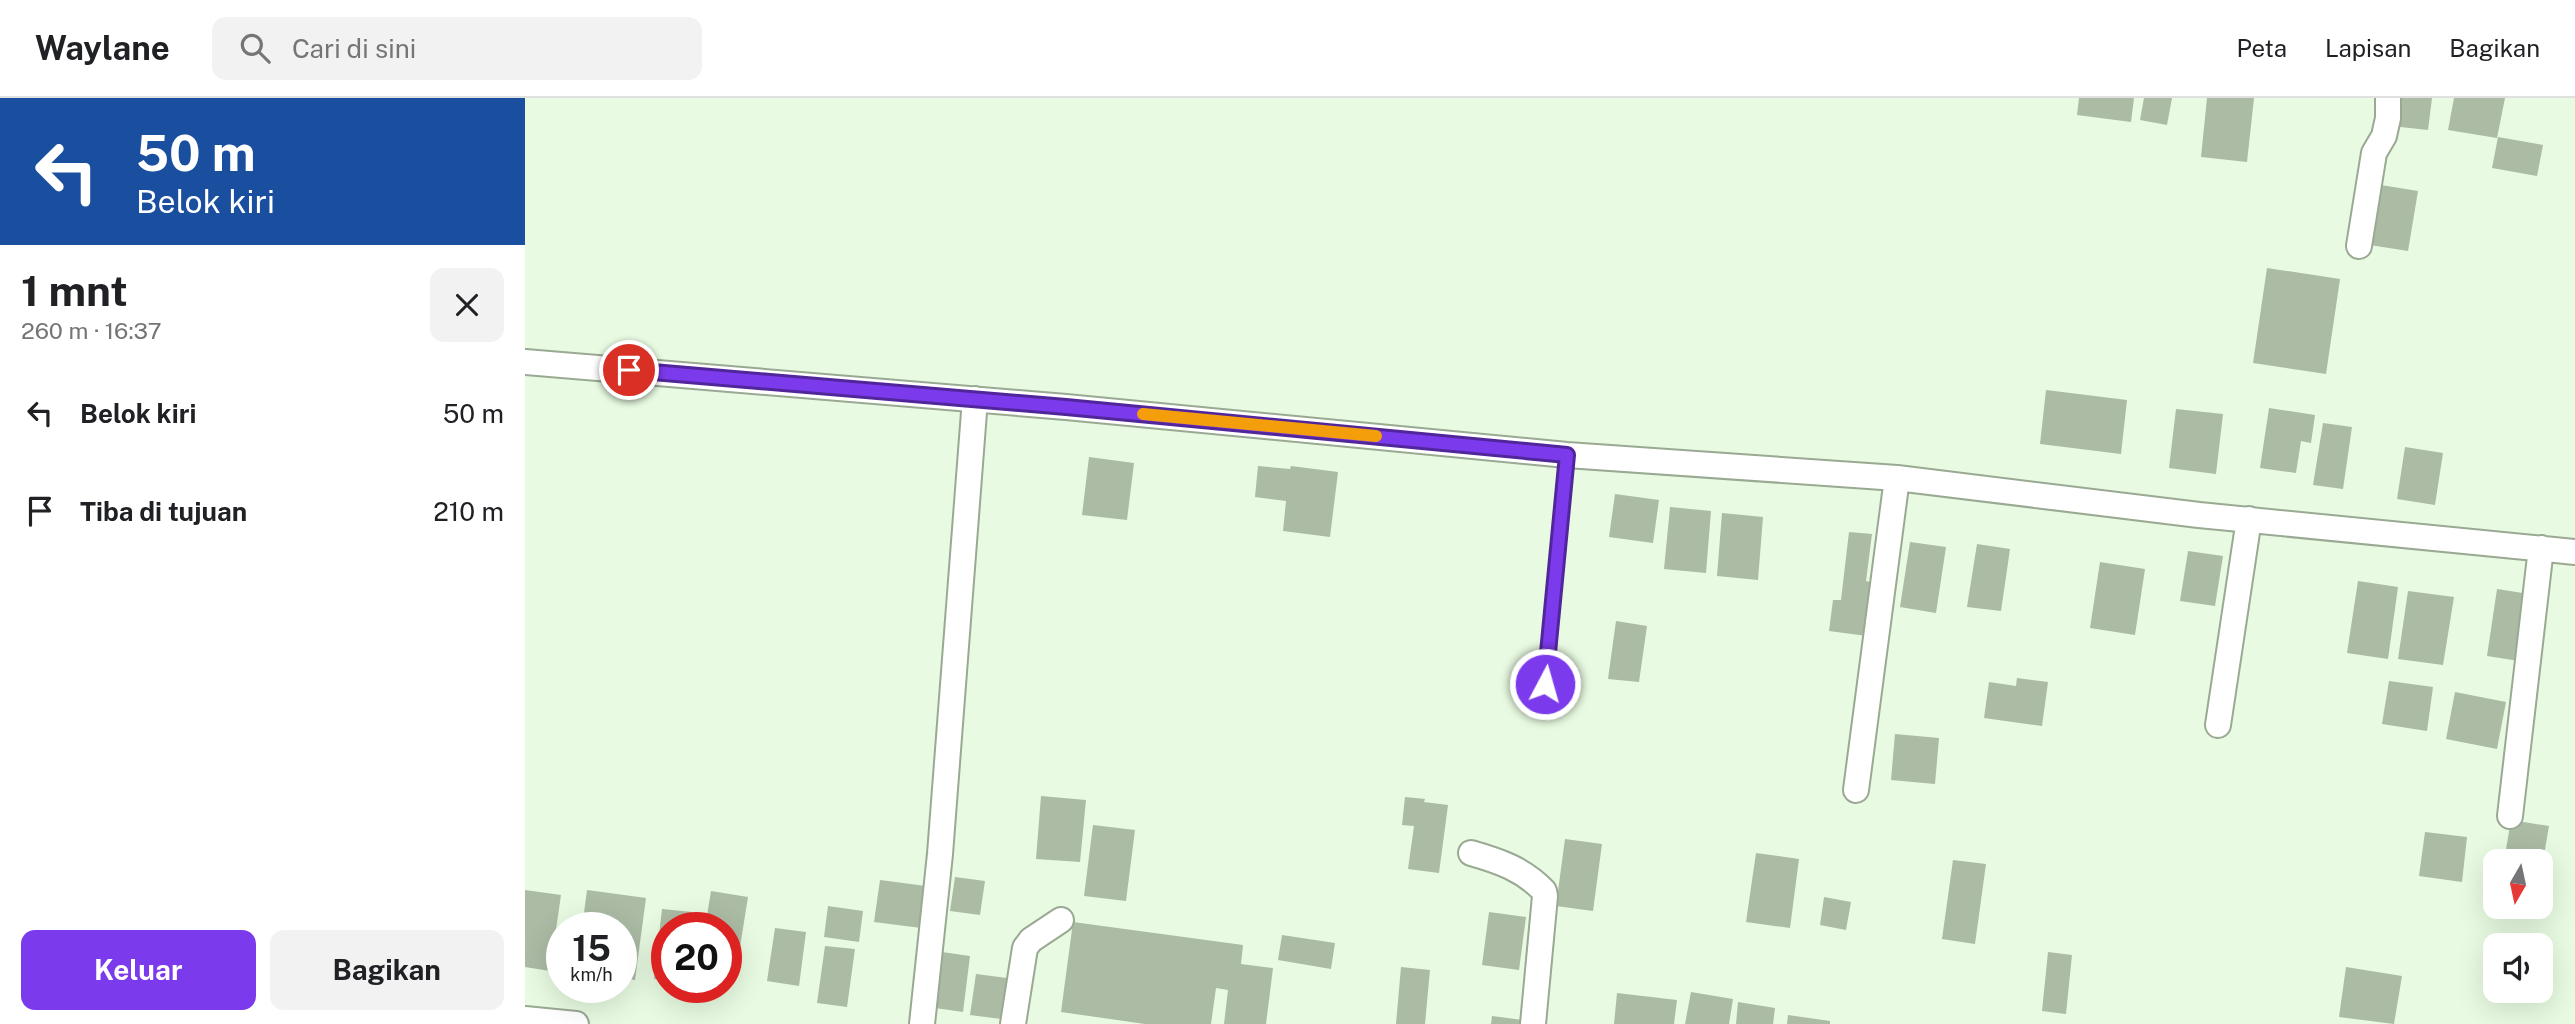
<!DOCTYPE html>
<html lang="id">
<meta charset="utf-8">
<style>
:root{--surface:#fff;--page:#f2f2f2;--text:#202124;--muted:#757577;--line:#e0e0e0;--accent:#7c3aed}
body{margin:0;font-family:"Public Sans",sans-serif;background:var(--page);color:var(--text);height:100vh;display:flex;flex-direction:column;font-size:26px;white-space:nowrap}
*{box-sizing:border-box;margin:0}
p{font-size:23px;color:var(--muted)}
.icon{flex:none;width:38px;height:38px;fill:none;stroke:currentColor;stroke-width:2;stroke-linecap:round;stroke-linejoin:round}
.map{position:relative;flex:1;overflow:hidden}
.drawer{display:flex;flex-direction:column;background:var(--surface);width:525px}
.drawer>*{flex:none}
.hud{background:#1a4fa0;color:#fff;overflow:hidden}
.needle{width:46px;rotate:189deg}
.buttons{position:absolute;left:1958px;top:751px;display:grid;gap:14px}
.buttons a{display:grid;place-items:center;width:70px;height:70px;border-radius:14px;background:var(--surface);box-shadow:0 7px 28px #0002;font-size:35px}
.speed{position:absolute;left:21px;top:814px;display:flex;gap:14px;font-size:35px;font-weight:700;text-align:center}
.speed>*{display:grid;place-content:center;width:91px;height:91px;border-radius:50%;background:var(--surface);box-shadow:0 7px 28px #0002;line-height:1}
.speed small{font-size:18px;font-weight:400}
.speed .limit{border:10px solid #d22;background:#fff;color:#111}
.pin{position:absolute;display:grid;place-items:center;width:60px;height:60px;color:#fff;margin:-30px;border:4px solid #fff;border-radius:50%;box-shadow:0 2px 7px #0007}
.me{position:absolute;width:77px;margin:-38px;rotate:6deg;stroke-linejoin:round;filter:drop-shadow(0 0 5px #0008)}
.turn{display:flex;align-items:center;gap:24px;height:147px;padding:0 21px;font-size:32px}
.turn .icon{width:91px;height:91px;stroke-width:2.5}
.turn b{display:block;font-size:49px;line-height:60px}
.round{display:grid;place-items:center;flex:none;width:74px;height:74px;border-radius:14px;background:var(--page)}
.summary{display:flex;align-items:center;justify-content:space-between;height:119px;padding:0 21px}
h1{font-size:42px;font-weight:700;line-height:52px}
.button{display:flex;gap:14px;margin-top:auto;padding:14px 21px}
.button a{flex:1;height:80px;border-radius:14px;background:var(--accent);color:#fff;font-size:28px;font-weight:700;line-height:80px;text-align:center}
.button a+a{background:var(--page);color:var(--text)}
ul{padding:0;list-style:none}
li{display:flex;align-items:center;gap:21px;height:98px;padding:0 21px}
li div{flex:1}
li b{display:block;font-size:26px}
li em{font-style:normal}
header{display:flex;align-items:center;gap:42px;box-sizing:border-box;height:98px;padding:0 35px;background:var(--surface);border-bottom:2px solid var(--line)}
header strong{font-size:33px}
nav{display:flex;gap:38px;margin-inline-start:auto;font-size:24px}
.search{width:490px;height:63px;background:var(--page);display:flex;align-items:center;gap:18px;box-sizing:border-box;padding:0 24px;border-radius:14px;color:var(--muted);font-size:26px}
main{display:flex;flex:1;min-height:0}
.map>svg:first-child{display:block}
</style>
<header>
<strong>Waylane</strong>
<div class="search"><svg class="icon" aria-label="search" viewBox="0 0 24 24"><circle cx="10" cy="10" r="6"/><path d="M15 15l6 6"/></svg>Cari di sini</div>
<nav><a>Peta</a><a>Lapisan</a><a>Bagikan</a></nav>
</header>
<main>
<section class="drawer">
<div class="hud">
<div class="turn"><svg class="icon" aria-label="left" viewBox="0 0 24 24"><path d="M17 20v-9H6M10 6l-5 5 5 5"/></svg><div><b>50 m</b>Belok kiri</div></div>
</div>
<div class="summary"><div><h1>1 mnt</h1><p>260 m · 16:37</p></div><a class="round"><svg class="icon" aria-label="close" viewBox="0 0 24 24"><path d="M6 6l12 12M18 6L6 18"/></svg></a></div>
<ul>
<li><svg class="icon" aria-label="left" viewBox="0 0 24 24"><path d="M17 20v-9H6M10 6l-5 5 5 5"/></svg><div><b>Belok kiri</b></div><em>50 m</em></li>
<li><svg class="icon" aria-label="arrive" viewBox="0 0 24 24"><path d="M6 21V4h12l-3 4 3 4H6"/></svg><div><b>Tiba di tujuan</b></div><em>210 m</em></li>
</ul>
<div class="button"><a>Keluar</a><a>Bagikan</a></div>
</section>
<div class="map">
<svg width="2050" height="926" viewBox="0 0 2050 926">
<rect width="100%" height="100%" fill="#e8fae1"/>
<path fill="#abbba4" d="M1554,0H1609L1606,24L1552,17Z
M1619,0H1647L1642,27L1615,22Z
M1682,0H1729L1722,64L1676,59Z
M1870,0H1907L1903,32L1866,28Z
M1929,0H1980L1972,40L1923,32Z
M1973,39L2018,47L2012,78L1967,70Z
M1856,87L1893,93L1883,153L1845,147Z
M1742,170L1815,181L1801,276L1728,265Z
M1521,292L1602,302L1596,356L1515,346Z
M1744,310L1790,317L1786,345L1776,343L1771,375L1735,370Z
M1651,311L1698,316L1691,376L1644,370Z
M1798,325L1827,329L1818,391L1788,387Z
M1880,349L1918,355L1910,407L1872,401Z
M564,359L609,365L602,422L557,417Z
M733,368L765,371L766,368L813,374L805,439L758,433L761,403L730,399Z
M1090,396L1134,402L1128,445L1084,439Z
M1145,409L1186,413L1181,475L1139,471Z
M1197,415L1238,419L1233,482L1192,478Z
M1324,434L1347,436L1341,483L1350,485L1342,538L1304,533L1308,502H1316Z
M1385,444L1421,449L1411,515L1375,509Z
M1452,446L1485,451L1476,513L1442,509Z
M1663,453L1698,458L1690,508L1655,503Z
M1575,464L1620,471L1610,537L1565,530Z
M1833,483L1873,489L1863,561L1822,555Z
M1972,491L2004,496L1994,563L1962,558Z
M1883,493L1929,499L1918,567L1873,561Z
M1091,523L1122,528L1114,584L1083,581Z
M1492,580L1523,584L1517,628L1459,620L1464,584L1491,588Z
M1864,583L1908,589L1902,633L1857,626Z
M1930,594L1981,604L1972,651L1921,641Z
M1370,636L1414,640L1410,686L1366,682Z
M516,698L561,702L555,764L511,761Z
M880,699L900,701L899,704L923,707L914,775L883,771L889,728L877,727Z
M1986,722L2024,728L2017,769L2016,763H1979Z
M568,727L610,732L601,803L559,798Z
M1900,734L1942,739L1937,784L1894,778Z
M1040,741L1077,746L1068,813L1031,808Z
M1231,755L1274,761L1265,830L1221,824Z
M1428,762L1461,766L1450,846L1417,841Z
M430,779L460,783L455,817L425,813Z
M355,782L401,788L396,830L349,824Z
M0,792L36,797L25,873L0,869Z
M62,792L121,800L110,882L96,880V830H57Z
M186,793L223,799L211,874L201,872V830H180Z
M1299,799L1326,804L1321,832L1295,827Z
M303,808L338,813L334,844L299,839Z
M137,811L167,814L165,830H142V882L129,881Z
M964,814L1001,819L994,872L957,867Z
M548,824L718,847L716,866L748,870L741,926H699L703,892L691,890L686,926H620L536,914Z
M250,830L281,834L274,888L242,883Z
M757,837L810,845L806,871L753,862Z
M300,848L330,851L322,909L292,905Z
M417,854L445,858L438,914L410,910Z
M1523,854L1547,857L1541,916L1517,913Z
M876,869L905,872L900,926H871Z
M1821,869L1877,878L1869,926L1814,919Z
M451,876L482,880L476,921L445,917Z
M1166,894L1208,901L1204,926H1160Z
M1092,895L1152,902L1149,926H1089Z
M1213,904L1250,910L1248,926H1211Z
M1263,917L1305,923V926H1262Z
M967,918L998,922V926H966Z"/>
<g fill="none" stroke-linecap="round" stroke-linejoin="round">
<g stroke="#99a992" stroke-width="16">
<path id="service" d="M1020,586L1042,357"/>
</g>
<g stroke="#99a992" stroke-width="28">
<path id="minor" d="M1834,148L1849,55L1859,38L1863,20V0
M0,264L541,309L1042,357L1372,380L1674,417L2050,454
M1693,627L1724,421
M1331,692L1372,380
M1985,718L2016,450
M946,755C974,763 998,771 1019,793L1020,798L1008,926
M0,921L51,926
M397,926L415,756L450,301
M488,926L500,850L506,842L536,822"/>
</g>
<use href="#service" stroke="#fff" stroke-width="12"/>
<use href="#minor" stroke="#fff" stroke-width="24"/>
</g>
<g fill="none" stroke-linecap="round" stroke-linejoin="round">
<g stroke="#51269a" stroke-width="18">
<path id="route" d="M104,272L541,309L1042,357L1020,586"/>
</g>
<use href="#route" stroke="#7c3aed" stroke-width="12"/>
<path stroke="#f59e0b" stroke-width="12" d="M618,316L851,338"/>
</g>
</svg>
<div class="buttons">
<a><svg class="needle" viewBox="-14 -14 28 28"><path d="M0-13l5 13h-10z" fill="#e53935"/><path d="M0 13l5-13h-10z" fill="#757577"/></svg></a>
<a><svg class="icon" aria-label="sound" viewBox="0 0 24 24"><path d="M4 9h4l5-4v14l-5-4H4zM17 9q2 3 0 6"/></svg></a>
</div>
<div class="speed"><div>15<small>km/h</small></div><div class="limit">20</div></div>
<div class="pin" style="left:104px;top:272px;background:#d93025"><svg class="icon" aria-label="arrive" viewBox="0 0 24 24"><path d="M6 21V4h12l-3 4 3 4H6"/></svg></div>
<svg class="me" style="left:1020px;top:586px" viewBox="-20 -20 40 40"><circle r="17" fill="#7c3aed" stroke="#fff" stroke-width="3"/><path d="M0-11L8 9 0 5-8 9z" fill="#fff"/></svg>
</div>
</main>
